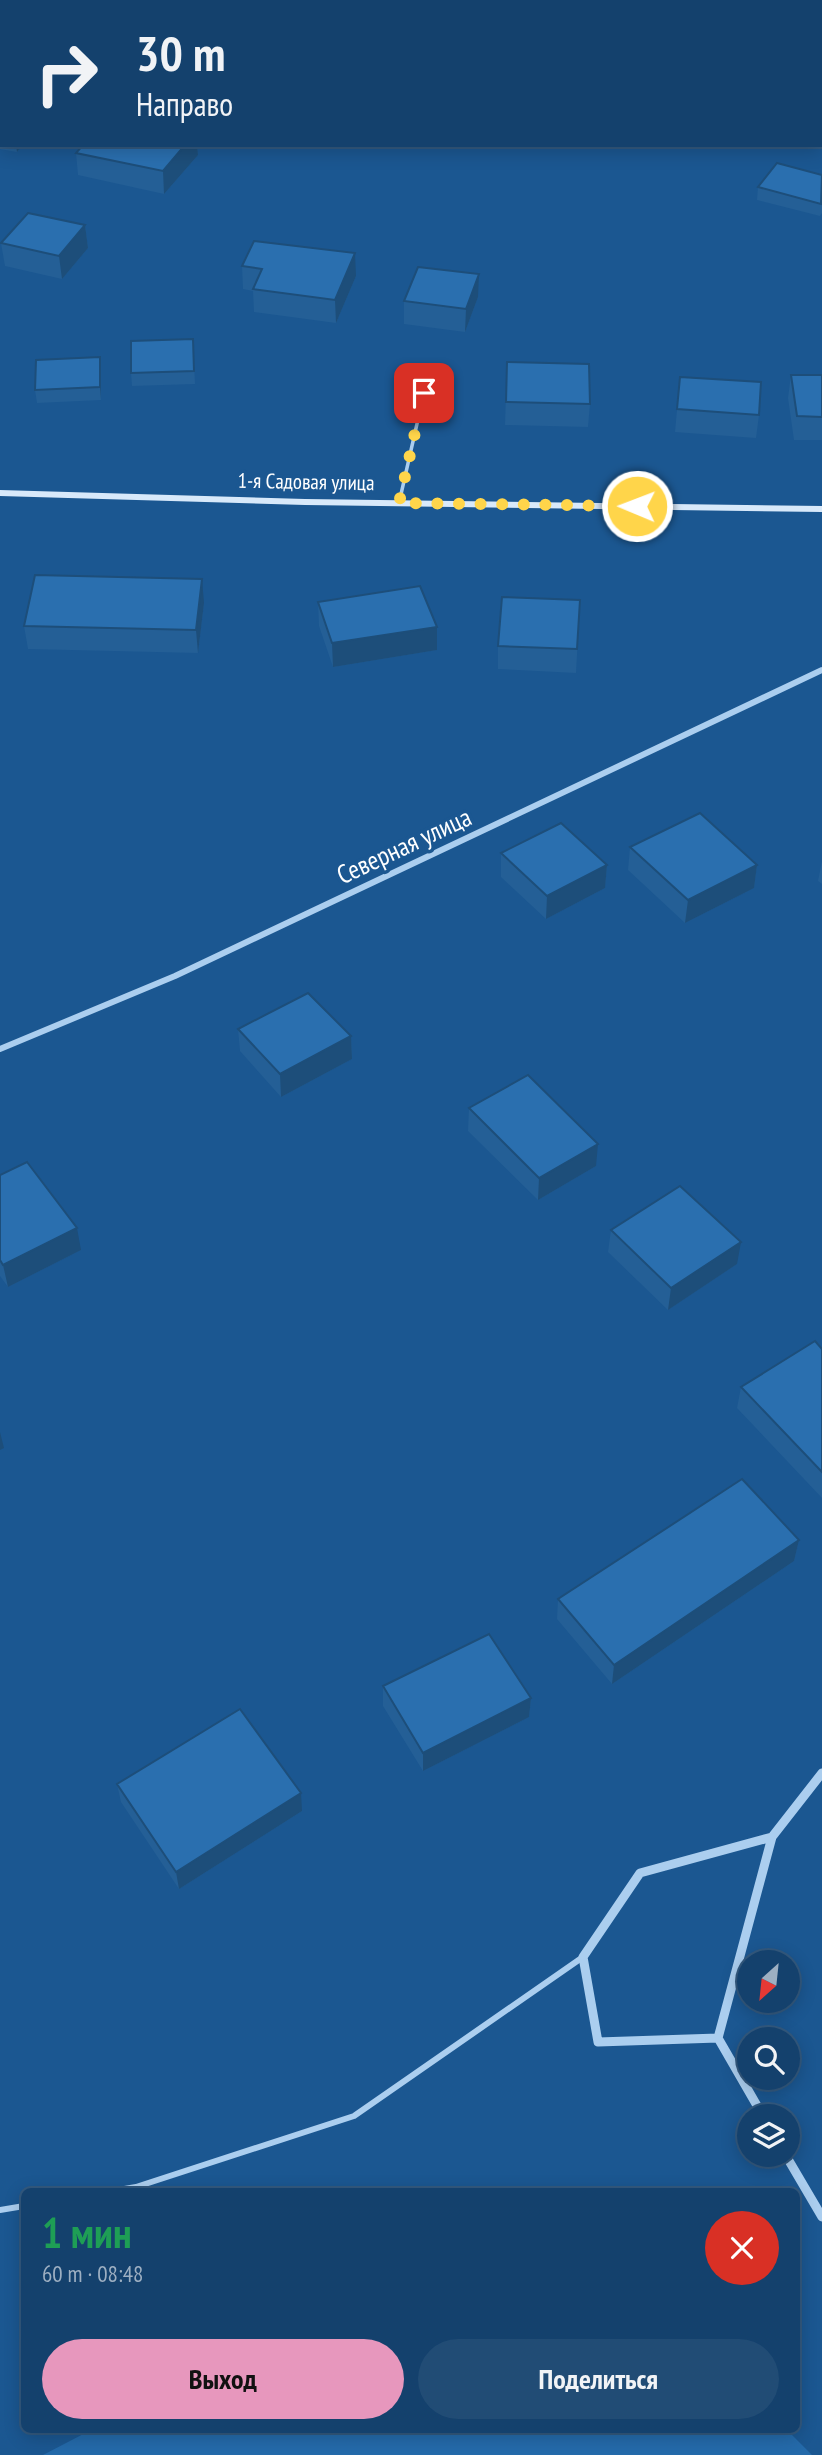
<!DOCTYPE html>
<html lang="ru">
<meta charset="utf-8">
<style>
:root{--surface:#14416d;--page:#214c75;--text:#f1f3f6;--muted:#9dafc2;--line:#335a80;--accent:#e797bd}
body{margin:0;font-family:"PT Sans Narrow",sans-serif;background:var(--page);color:var(--text);height:100vh;display:flex;flex-direction:column;font-size:26px;white-space:nowrap}
*{box-sizing:border-box;margin:0}
p{font-size:23px;color:var(--muted)}
.icon{flex:none;width:38px;height:38px;fill:none;stroke:currentColor;stroke-width:2;stroke-linecap:round;stroke-linejoin:round}
.map{position:relative;flex:1;overflow:hidden}
.details{position:absolute;left:21px;top:2188px;width:779px;height:245px;display:flex;flex-direction:column;background:var(--surface);border-radius:10px;box-shadow:0 4px 18px #0003,0 0 0 2px var(--line)}
.details>*{flex:none}
.banner{position:absolute;left:0px;top:0px;width:822px;height:147px;box-shadow:0 4px 18px #0003,0 0 0 2px var(--line);background:#14416d;color:var(--text);overflow:hidden}
.needle{width:46px;rotate:207deg}
.tools{position:absolute;left:737px;top:1950px;display:grid;gap:14px}
.tools a{display:grid;place-items:center;width:63px;height:63px;border-radius:50%;background:var(--surface);box-shadow:0 4px 18px #0003,0 0 0 2px var(--line);font-size:35px}
.pin{position:absolute;display:grid;place-items:center;width:60px;height:60px;color:#fff;margin:-30px;border-radius:14px;box-shadow:0 4px 10px #0006}
.me{position:absolute;width:77px;margin:-38px;rotate:271deg;stroke-linejoin:round;filter:drop-shadow(0 0 5px #0008)}
.turn{display:flex;align-items:center;gap:24px;height:147px;padding:0 21px;font-size:32px}
.turn .icon{width:91px;height:91px;stroke-width:2.5}
.turn b{display:block;font-size:49px;line-height:60px}
.round{display:grid;place-items:center;flex:none;width:74px;height:74px;border-radius:37px;background:var(--page)}
.head{display:flex;align-items:center;justify-content:space-between;height:119px;padding:0 21px}
h1{font-size:42px;font-weight:700;line-height:52px;color:#1e9e55}
.button{display:flex;gap:14px;margin-top:auto;padding:14px 21px}
.button a{flex:1;height:80px;border-radius:42px;background:var(--accent);color:#111;font-size:28px;font-weight:700;line-height:80px;text-align:center}
.button a+a{background:var(--page);color:var(--text)}
.map>svg:first-child{display:block}
</style>
<div class="map">
<svg width="822" height="2455" viewBox="0 0 822 2455">
<rect width="100%" height="100%" fill="#1b5791"/>
<path fill="#246aaa" d="M93,2429H786L812,2455H43Z"/>
<path fill="#12416f" stroke="#9ecaf0" stroke-width="2" d="M489,0H777L487,2Z"/>
<g fill="none" stroke-linecap="round" stroke-linejoin="round">
<path stroke="#abceef" stroke-width="3.5" d="M402,2L404,0
M399,503L424,393"/>
<path stroke="#abceef" stroke-width="6" d="M113,2191L136,2187L354,2116L583,1957
M0,2210L24,2206"/>
<path stroke="#abceef" stroke-width="6" d="M0,1049L175,976L822,670"/>
<path stroke="#abceef" stroke-width="9" d="M772,1837L718,2038L598,2042L583,1957L640,1873Z
M772,1837L822,1773
M718,2038L763,2116
M785,2154L822,2217"/>
<path fill="#d8e9fa" fill-rule="evenodd" d="M0,490L305,499L822,506V512L305,505L0,496Z"/>
</g>
<path fill="#245f96" d="M274,0H337L335,2H274Z
M822,84V123H821V86Z
M0,105H2V145H22L17,152L0,149Z
M83,145H197L198,155L164,194L78,175L76,153Z
M822,175V213L820,216L757,200L758,187Z
M85,225L88,248L62,279L5,266L1,243Z
M242,266L356,276L336,323L254,312L253,291L243,289Z
M478,297L465,332L404,324V301Z
M193,339L195,384L132,386L131,373Z
M100,357L101,370V400L37,403L35,390Z
M507,362L590,404L588,427L505,425Z
M791,375H822V440H794L788,398Z
M680,377L759,415L756,438L675,432Z
M580,600L576,673L498,669V646Z
M318,602L437,627V650L333,667L319,626Z
M204,603L198,653L28,649L24,626Z
M630,847L757,865L754,888L685,923L628,870Z
M501,853L607,865L605,888L546,919L501,877Z
M822,861V884L818,881Z
M238,1029L351,1036L352,1059L281,1097L240,1051Z
M469,1108L596,1166L538,1200L468,1131Z
M0,1175L81,1250L8,1287L0,1276Z
M611,1230L737,1264L668,1310L608,1252Z
M822,1349V1498L737,1408L741,1387Z
M799,1540L794,1561L612,1684L557,1619L558,1599Z
M383,1686L531,1698L529,1717L423,1771L383,1706Z
M117,1784L302,1811L179,1889L121,1802Z"/>
<path fill="#1d4e7a" d="M321,0H337L335,2H319Z
M16,145H22L17,152Z
M185,145H197L198,155L164,194L163,171Z
M85,225L88,248L62,279L59,256Z
M355,253L356,276L336,323L335,300Z
M479,274L478,297L465,332L466,309Z
M100,357L101,370V400L100,387Z
M202,579L204,603L198,653L196,630Z
M437,627V650L333,667L332,643Z
M607,865L605,888L546,919L547,896Z
M757,865L754,888L685,923L688,900Z
M351,1036L352,1059L281,1097L280,1074Z
M598,1144L596,1166L538,1200L539,1178Z
M77,1228L81,1250L8,1287L3,1265Z
M741,1242L737,1264L668,1310L671,1288Z
M0,1432L4,1448L0,1450Z
M799,1540L794,1561L612,1684L614,1665Z
M531,1698L529,1717L423,1771V1753Z
M301,1793L302,1811L179,1889L176,1872Z"/>
<path fill="#2a6faf" stroke="#1d4e7a" stroke-width="2" d="M288,0H321L319,2H294Z
M822,84V100H821V86Z
M0,105H2V137H0Z
M83,145H185L163,171L76,153Z
M777,163L822,175L821,204L758,187Z
M28,213L85,225L59,256L1,243Z
M254,241L355,253L335,300L253,289L262,269L242,266Z
M418,267L479,274L466,309L404,301Z
M193,339L194,371L131,373V341Z
M100,357V387L35,390L36,360Z
M507,362L589,364L590,404L506,402Z
M791,375H822V417L797,416Z
M680,377L761,382L759,415L677,409Z
M35,575L202,579L196,630L24,626Z
M420,586L437,627L332,643L318,602Z
M502,597L580,600L577,649L498,646Z
M700,813L757,865L688,900L630,847Z
M561,823L607,865L547,896L501,853Z
M308,993L351,1036L280,1074L238,1029Z
M528,1075L598,1144L539,1178L469,1108Z
M27,1162L77,1228L3,1265L0,1260V1175Z
M680,1186L741,1242L671,1288L611,1230Z
M815,1341L822,1349V1472L741,1387Z
M742,1479L799,1540L614,1665L558,1599Z
M489,1634L531,1698L423,1753L383,1686Z
M240,1709L301,1793L176,1872L117,1784Z"/>
<g fill="none" stroke-linecap="round" stroke-linejoin="round">
<path stroke="#ffd54a" stroke-width="12" stroke-dasharray="0 21.6" d="M424,393L399,503L637,506"/>
</g>
<g text-anchor="middle" stroke-width="7" stroke-linejoin="round" paint-order="stroke">
<g font-size="21" fill="#fff" stroke="#1b5791">
<text transform="translate(306 482) rotate(1)" y="7">1-я Садовая улица</text>
</g>
<g font-size="26" fill="#fff" stroke="#1b5791">
<text transform="translate(404 846) rotate(-25)" y="9">Северная улица</text>
</g>
</g>
</svg>
<div class="tools">
<a><svg class="needle" viewBox="-14 -14 28 28"><path d="M0-13l5 13h-10z" fill="#e53935"/><path d="M0 13l5-13h-10z" fill="#9dafc2"/></svg></a>
<a><svg class="icon" aria-label="search" viewBox="0 0 24 24"><circle cx="10" cy="10" r="6"/><path d="M15 15l6 6"/></svg></a>
<a><svg class="icon" aria-label="layers" viewBox="0 0 24 24"><path d="M12 4l9 5-9 5-9-5zM3 14l9 5 9-5"/></svg></a>
</div>
<div class="pin" style="left:424px;top:393px;background:#d93025"><svg class="icon" aria-label="arrive" viewBox="0 0 24 24"><path d="M6 21V4h12l-3 4 3 4H6"/></svg></div>
<svg class="me" style="left:637px;top:506px" viewBox="-20 -20 40 40"><circle r="17" fill="#ffd54a" stroke="#fff" stroke-width="3"/><path d="M0-11L8 9 0 5-8 9z" fill="#fff"/></svg>
<div class="banner">
<div class="turn"><svg class="icon" aria-label="right" viewBox="0 0 24 24"><path d="M7 20v-9h11M14 6l5 5-5 5"/></svg><div><b>30 m</b>Направо</div></div>
</div>
<section class="details">
<div class="head"><div><h1>1 мин</h1><p>60 m · 08:48</p></div><a class="round" style="background:#d93025;color:#fff"><svg class="icon" aria-label="close" viewBox="0 0 24 24"><path d="M6 6l12 12M18 6L6 18"/></svg></a></div>
<div class="button"><a>Выход</a><a>Поделиться</a></div>
</section>
</div>
